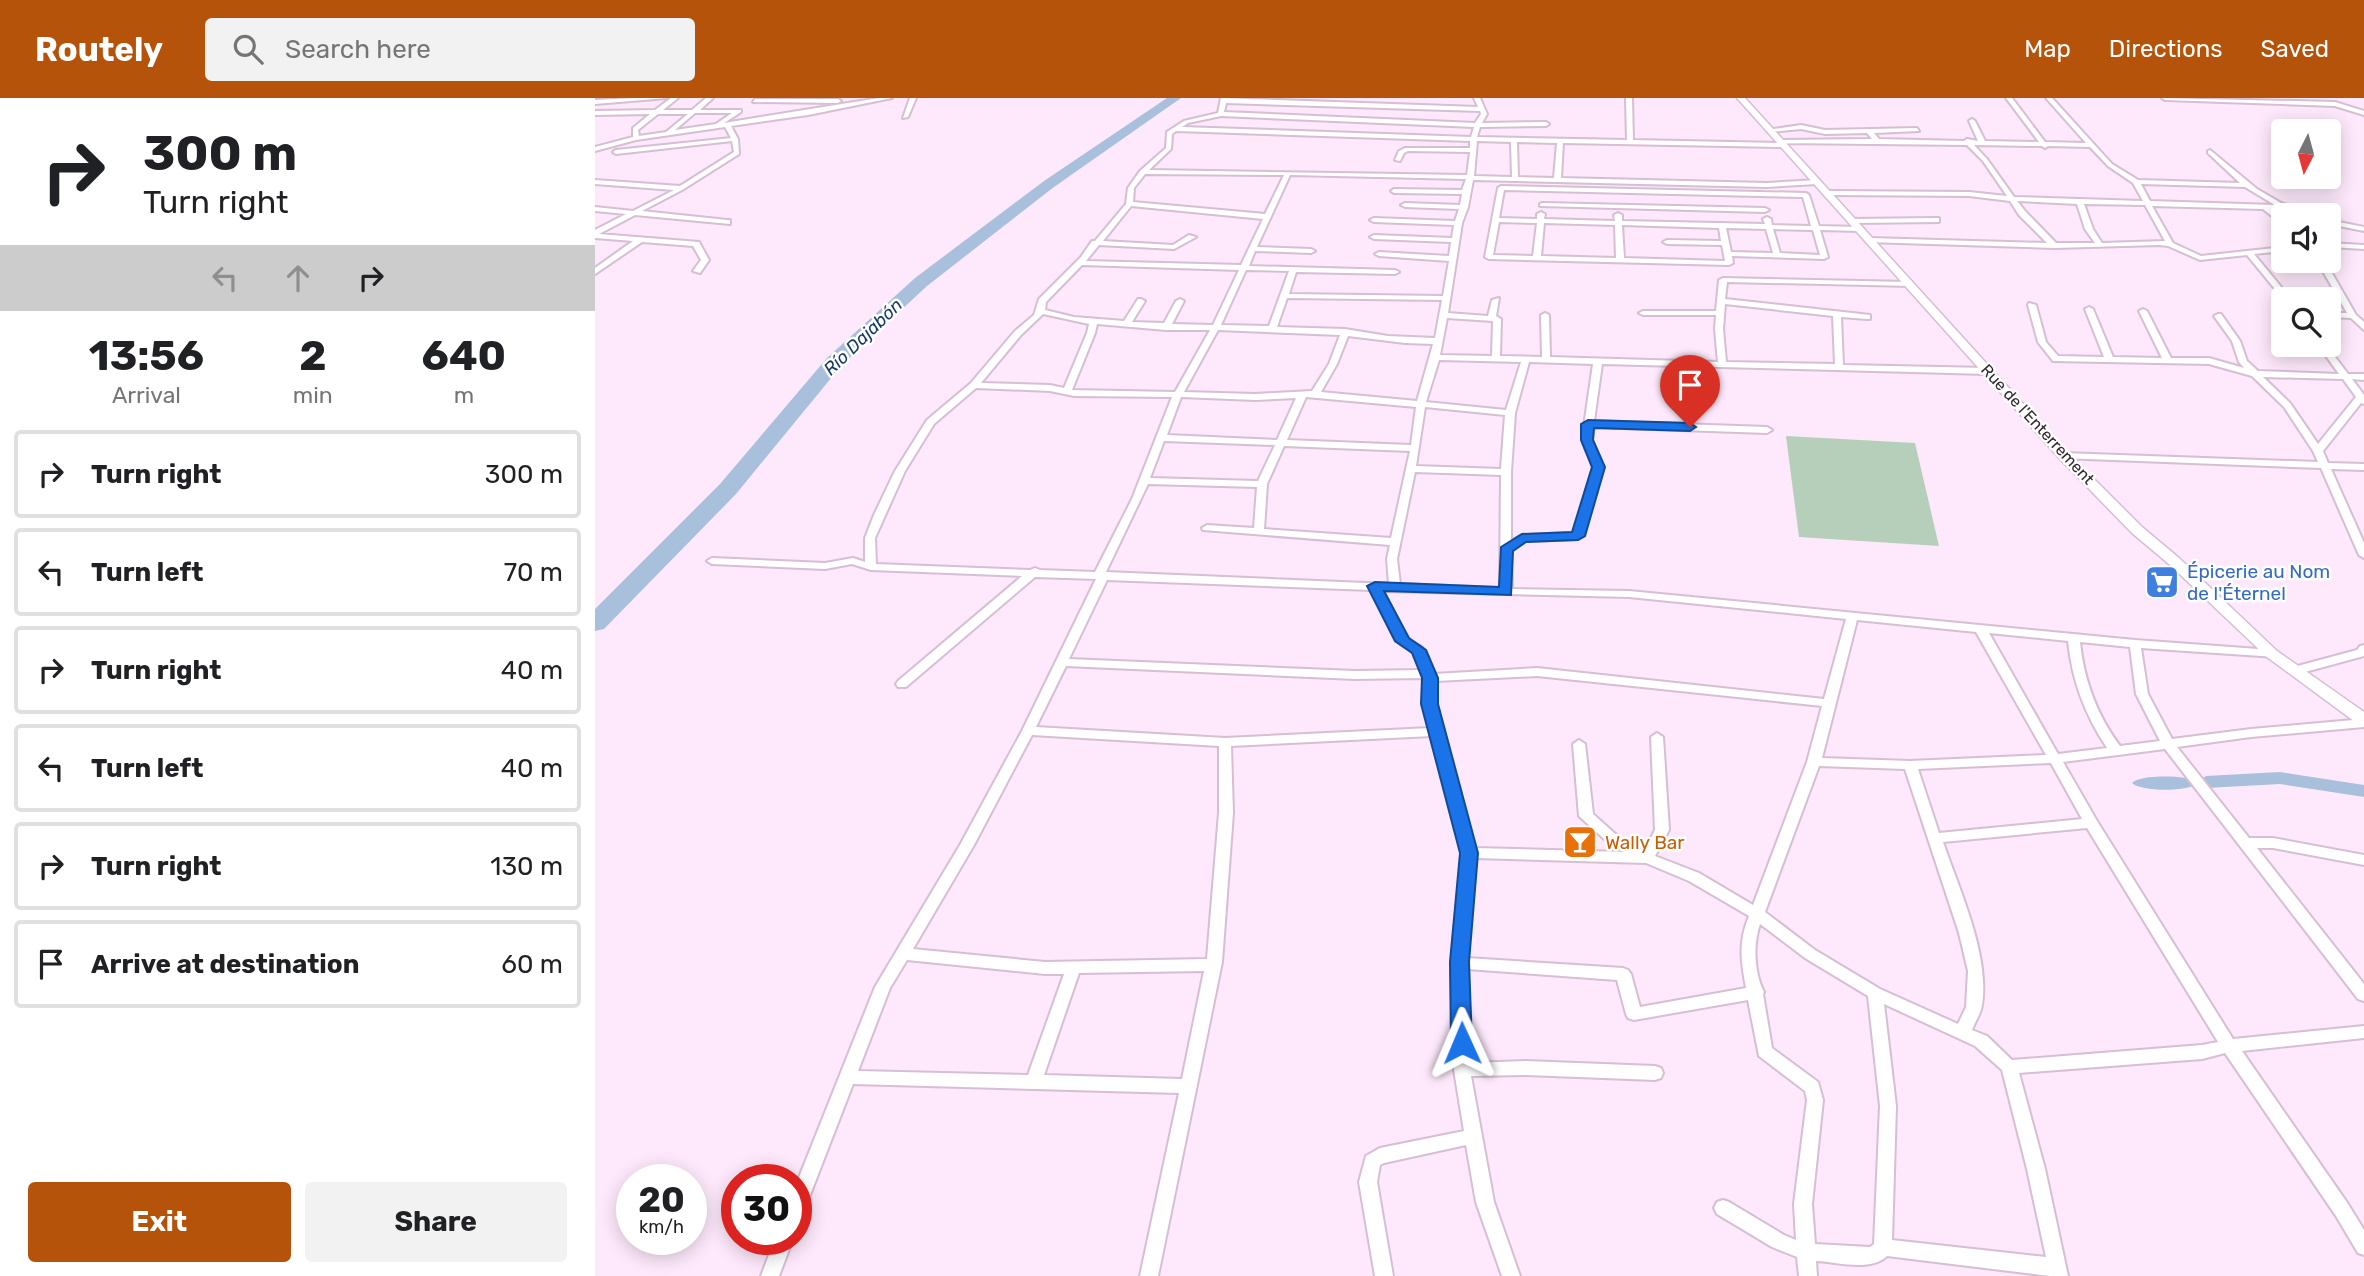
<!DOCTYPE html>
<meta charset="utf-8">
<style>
:root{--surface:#fff;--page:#f2f2f2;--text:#202124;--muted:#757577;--line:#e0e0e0;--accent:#b45309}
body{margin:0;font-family:Rubik,sans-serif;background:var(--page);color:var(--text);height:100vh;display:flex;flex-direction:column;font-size:26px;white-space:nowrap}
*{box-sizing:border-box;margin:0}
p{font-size:23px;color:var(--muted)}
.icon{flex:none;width:38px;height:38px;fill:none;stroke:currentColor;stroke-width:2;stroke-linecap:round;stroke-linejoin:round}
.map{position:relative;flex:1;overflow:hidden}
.sheet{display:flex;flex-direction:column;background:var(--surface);width:595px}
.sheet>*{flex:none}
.top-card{background:#fff;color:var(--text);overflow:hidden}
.needle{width:46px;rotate:186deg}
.tools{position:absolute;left:1676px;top:21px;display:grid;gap:14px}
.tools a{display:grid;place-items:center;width:70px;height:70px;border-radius:7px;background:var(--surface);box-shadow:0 4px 18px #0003;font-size:35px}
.speed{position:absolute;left:21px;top:1066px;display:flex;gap:14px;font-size:35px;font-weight:700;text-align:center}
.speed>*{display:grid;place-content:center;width:91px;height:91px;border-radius:50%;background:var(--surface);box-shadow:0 4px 18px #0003;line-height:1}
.speed small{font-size:18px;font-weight:400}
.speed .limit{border:10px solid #d22;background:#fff;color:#111}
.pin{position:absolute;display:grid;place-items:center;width:60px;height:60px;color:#fff;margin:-72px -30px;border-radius:50% 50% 50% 0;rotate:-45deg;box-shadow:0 0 7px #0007}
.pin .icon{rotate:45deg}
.me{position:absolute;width:77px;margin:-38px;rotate:359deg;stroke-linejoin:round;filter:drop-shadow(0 0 5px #0008)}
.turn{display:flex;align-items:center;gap:24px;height:147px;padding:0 28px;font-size:32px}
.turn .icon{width:91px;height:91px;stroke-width:2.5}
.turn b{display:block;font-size:49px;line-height:60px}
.lanes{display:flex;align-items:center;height:66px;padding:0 28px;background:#0003;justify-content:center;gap:35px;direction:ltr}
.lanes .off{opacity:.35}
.eta{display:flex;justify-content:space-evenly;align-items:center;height:119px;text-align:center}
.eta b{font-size:42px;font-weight:700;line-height:49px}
.cta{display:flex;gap:14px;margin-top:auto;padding:14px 28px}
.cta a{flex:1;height:80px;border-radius:7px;background:var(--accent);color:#fff;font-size:28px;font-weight:700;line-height:80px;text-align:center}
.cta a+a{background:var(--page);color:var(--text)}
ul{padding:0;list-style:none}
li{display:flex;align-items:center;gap:21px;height:88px;margin:0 14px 10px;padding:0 14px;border:4px solid var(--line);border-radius:7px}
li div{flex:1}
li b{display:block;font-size:26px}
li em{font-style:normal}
header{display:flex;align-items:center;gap:42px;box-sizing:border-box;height:98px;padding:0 35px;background:var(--accent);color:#fff}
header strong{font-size:33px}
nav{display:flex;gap:38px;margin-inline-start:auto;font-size:24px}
.search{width:490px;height:63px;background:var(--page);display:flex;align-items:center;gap:18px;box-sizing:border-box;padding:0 24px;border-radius:7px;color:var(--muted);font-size:26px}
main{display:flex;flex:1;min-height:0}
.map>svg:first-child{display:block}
</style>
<header>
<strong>Routely</strong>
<div class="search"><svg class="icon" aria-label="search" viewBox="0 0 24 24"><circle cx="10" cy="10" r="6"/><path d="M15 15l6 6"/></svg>Search here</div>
<nav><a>Map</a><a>Directions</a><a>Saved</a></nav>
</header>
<main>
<section class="sheet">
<div class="top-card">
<div class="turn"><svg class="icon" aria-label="right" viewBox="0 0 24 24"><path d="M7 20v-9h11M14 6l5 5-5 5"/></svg><div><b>300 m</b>Turn right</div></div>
<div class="lanes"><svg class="icon off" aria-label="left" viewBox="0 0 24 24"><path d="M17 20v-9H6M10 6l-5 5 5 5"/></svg><svg class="icon off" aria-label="ahead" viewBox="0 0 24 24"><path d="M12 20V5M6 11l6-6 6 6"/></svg><svg class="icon" aria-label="right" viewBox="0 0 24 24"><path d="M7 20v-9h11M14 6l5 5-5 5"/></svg></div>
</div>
<div class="eta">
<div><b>13:56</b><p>Arrival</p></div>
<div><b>2</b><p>min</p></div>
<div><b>640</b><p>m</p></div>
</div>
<ul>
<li><svg class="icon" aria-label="right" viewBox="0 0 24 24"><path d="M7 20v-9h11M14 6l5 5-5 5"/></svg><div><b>Turn right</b></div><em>300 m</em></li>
<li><svg class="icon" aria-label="left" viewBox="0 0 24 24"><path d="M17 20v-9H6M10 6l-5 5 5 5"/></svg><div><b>Turn left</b></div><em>70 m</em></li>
<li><svg class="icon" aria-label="right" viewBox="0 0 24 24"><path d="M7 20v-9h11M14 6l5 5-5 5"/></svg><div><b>Turn right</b></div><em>40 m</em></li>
<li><svg class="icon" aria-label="left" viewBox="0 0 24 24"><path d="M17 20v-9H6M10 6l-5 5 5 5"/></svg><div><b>Turn left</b></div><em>40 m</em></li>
<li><svg class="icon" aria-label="right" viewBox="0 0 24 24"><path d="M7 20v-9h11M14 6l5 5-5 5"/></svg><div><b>Turn right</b></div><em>130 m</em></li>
<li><svg class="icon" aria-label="arrive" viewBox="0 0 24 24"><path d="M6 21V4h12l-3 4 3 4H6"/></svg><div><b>Arrive at destination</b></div><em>60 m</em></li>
</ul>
<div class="cta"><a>Exit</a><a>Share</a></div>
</section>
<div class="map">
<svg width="1769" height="1178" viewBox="0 0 1769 1178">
<rect width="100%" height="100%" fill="#fde9fb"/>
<path fill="#b5cfba" d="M1191,338L1320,345L1344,448L1204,439Z"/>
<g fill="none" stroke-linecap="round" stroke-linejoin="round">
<path fill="#a8c0db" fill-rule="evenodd" d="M1685,674L1769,687V699L1685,686L1611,690L1603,685C1596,694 1545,694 1537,685C1545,676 1594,677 1603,684L1611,678Z"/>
<path fill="#a8c0db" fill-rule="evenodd" d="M572,0H586L459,89L332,188L246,268L141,396L9,531L0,533V511L125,386L232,260L320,180L449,83Z"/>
<g stroke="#d6bed3" stroke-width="4">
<path id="minor" d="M38,0H72L0,6V2Z
M76,0H83L68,12H97L111,0H118L105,12H146V14L129,25L284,0H297L213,17L136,28L143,41L144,56L87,92L47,113L132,122H135V126L40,117L4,136L104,144L114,162L105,175L98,173L106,162L98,148L47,144L0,176V170L38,143L0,140V132L31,116L0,113V109L38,113L79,92L0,86V82L85,88L139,54L137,43L21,56L18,54L21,52L136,40L130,29L41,42L0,53V49L38,39V30L55,16L0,17V13L60,12ZM100,15H137L121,26L80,32ZM63,16H93L71,34L44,38L43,32Z
M315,0H321L313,19L308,20Z
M626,0L883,9L879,0H885L892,16L887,25L951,24L954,26L951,28L885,29L882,39L1032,42L1031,0H1037L1038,42L1189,45L1192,47L1189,49L968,45L966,80L1172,85L1222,82L1225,84L1222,86L1172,89L878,82L873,109L867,125L853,215L893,218L897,202L904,200L901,218L906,221L905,258L947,259L946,217L950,215L954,217L955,259L1123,264L1120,231L1121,217H1048L1044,215L1048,213H1121L1124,182L1128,180L1314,184H1317V188L1132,184L1130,201L1275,217V221H1272L1246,219L1248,267L1393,270L1397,273L1393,276L1007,266L999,323L1172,329L1177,332L1172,335L999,329L997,342L1008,369L988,438L983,441L930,443L916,453L917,491L1034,493L1540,542L1677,552L1683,556L1681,559L1546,550L1553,596L1577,641L1656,631L1769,621V629L1656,639L1582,649L1654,740H1678L1769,757V767L1678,750H1662L1769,886V903L1763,901L1570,651L1468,664L1502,723L1638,941L1769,928V940L1647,953L1753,1106L1769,1132V1157L1763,1155L1741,1118L1630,955L1607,961L1424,975L1450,1071L1473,1178H1455L1292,1158C1276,1174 1242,1164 1221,1163L1222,1178H1204L1202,1159L1177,1149L1122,1116L1119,1110L1122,1104L1128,1102L1134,1104L1189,1137L1201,1142L1199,1106L1212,1002L1210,993L1164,958L1153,902L1039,922L1033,920L1031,916L1022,882L872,871L875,965L931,963L1060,968L1066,970L1068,975L1066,980L1060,982L931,977L876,978L899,1104L925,1178H907L881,1104L871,1047L789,1065L785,1067L782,1084L798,1178H780L764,1084L771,1058L785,1050L869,1033L859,972L856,865L867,755L837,638L636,648L638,715L627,864L563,1178H545L584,995L258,986L210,1110L207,1116L201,1118V1087L280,889L365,747L427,633L501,481L440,479L311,589H303L301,586L303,583L427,478L276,472L257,466L230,471L117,466L112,463L117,460L230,465L258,460L270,464V440L279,417L300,373L332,322L376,285L420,233L439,217L444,201L486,159L497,143H500L531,106L533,90L545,73L571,50L572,34L589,23L623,15ZM631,5L885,13L886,16L880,25L629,14ZM626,18L879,29L876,39L587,29L593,25ZM581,33L875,43V50H810L804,53L800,62L805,63L809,55L813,53L875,54L872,77L554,72L576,51L577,36ZM882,43L916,44L917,79L879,78ZM922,44L962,45L959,80L923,79ZM550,76L689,77L670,116L538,104L539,90ZM695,77L871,81L867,92L799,91L796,93L799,95L867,96L865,107L810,105L806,107L810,109L864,111L860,123L779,120L775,122L779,124L859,127L857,140L779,137L775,139L779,141L856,144L854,158L784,154L780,156L784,158L854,163L848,198L694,196L701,174L800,176L804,174L800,172L654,168L660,153L716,155L720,153L716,151L662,149ZM536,108L668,121L646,167L491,163L504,147L579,151L601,139L594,137L578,147L508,143ZM487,167L644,172L618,227L577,226L589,203L585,201L581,203L569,225L537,224L550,203L546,201H543L529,223L479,219L450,212L451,204ZM651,172L694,173L674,228L626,227ZM692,200L847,202L840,240L793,238L750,231L682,229ZM1130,206L1238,218L1240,266L1131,264L1128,231ZM448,216L494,226L492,235L469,290L455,287L386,285L426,237ZM852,220L898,223L897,258L845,257ZM502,226L571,232H615L580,294L477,292L500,235ZM623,232L745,237L734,266L717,293L660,296L589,294ZM753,238L810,245L838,246L822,303L726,294L742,266ZM844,262L926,264L911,312L831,304ZM934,264L998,266L987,342L998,369L979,435L927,437L916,443V374L920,315ZM381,290L455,293L479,298L577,299L537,401L500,474L445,472L440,470L435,472L281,466L280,440L310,373L339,326ZM586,299L660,302L701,300L682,342L572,337ZM711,299L821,309L816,347L692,342ZM830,309L910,317L906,371L821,368ZM569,343L680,347L663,383L555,380ZM689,348L815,353L796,440L669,431L672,386ZM820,374L906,377L905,490L805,486L802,461ZM553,386L662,389L659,430L612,427L607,430L608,432L795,447L792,461L794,486L511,474ZM512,482L776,492L801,543L818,554L826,572L760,573L474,561ZM788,493L1034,499L1251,521L1229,601L942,570L839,576L827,549L812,541ZM1262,522L1381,534L1451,657L1315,663L1227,660ZM1394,535L1473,543C1477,583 1490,617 1512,650L1463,656ZM1485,544L1535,549L1541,596L1565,643L1525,648C1502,617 1489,583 1485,544ZM471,568L760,581L829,580V606L835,630L630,640L441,629ZM942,578L1227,608L1212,664L1158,807L1104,775L1060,758L1074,732L1068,639L1062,635L1056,639L1060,732L1049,753L1027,742L998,716L990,646L984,642L978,646L984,718L1017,748L1029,754L880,750L841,606V583ZM437,637L624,648V715L612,861L450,864L318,851L379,747ZM1456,665L1487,721L1344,735L1323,671ZM1224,668L1310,671L1364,835L1373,873L1371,909L1363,926L1285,891L1220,852L1170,814ZM1492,730L1623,944L1607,947L1417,962L1392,938L1377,932C1380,924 1386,915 1387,907C1395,857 1364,791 1348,744ZM881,760L1051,765L1094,783L1154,818C1143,845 1146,862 1151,890L1045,909L1036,876L1033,872L1028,870L872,860ZM1165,826L1210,860L1273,898L1285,1008L1279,1146L1275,1149L1220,1146L1217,1106L1228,1002L1223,984L1177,950L1168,896L1169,894C1159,875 1158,846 1165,826ZM312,862L450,876H469L433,977L263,973L295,890ZM609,873L587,981L449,977L484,875ZM1289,906L1380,948L1407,972L1432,1071L1451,1159L1297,1142L1301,1008Z
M1411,0H1417L1450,44L1491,45L1451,0H1457L1517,66L1543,82L1645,85L1613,55V53L1615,52L1662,91L1686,105L1716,115V117C1702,117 1690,111 1676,111L1689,122V128L1668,111L1557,108L1578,145L1606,158L1689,149V153L1659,156L1696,201L1689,202L1652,157L1605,162L1573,148L1564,147L1460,150L1272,144V140H1275L1452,145L1424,117L1415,103L1374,98L1233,97L1230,95L1233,93L1374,94L1412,98L1388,63L1372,47L1186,45L1184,44V42L1277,41L1272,35L1230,36L1206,31L1175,34L1172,32L1206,27L1230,32L1322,30L1324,33L1279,35L1284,41L1369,43L1372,41L1383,43L1374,23L1377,21L1380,23L1390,43L1444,44ZM1379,47L1447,48L1450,50L1453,48L1495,49L1513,68L1538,85L1548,103L1419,99L1392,61ZM1546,86L1650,89L1680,107L1555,103ZM1422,103L1482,106L1490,131L1500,145H1461L1430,113ZM1489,106L1550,107L1570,143L1507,145L1498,131Z
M1567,0L1740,4L1769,13V17L1740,8L1570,2Z
M160,1H243L246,3L243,5L158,4Z
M906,88L1211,95L1214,97L1224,128L1265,129L1269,131L1265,133L1225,132L1233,159L1229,161L1137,158L1138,165L1134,167L894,161L890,159L903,90ZM909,92L1208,99L1216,128L1177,127L1176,121L1172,119L1168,121L1170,126L1027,123V117L1023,115L1019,117L1020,123L949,121L950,116L946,114L942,116V121L904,120ZM904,124L942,125L938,158L898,157ZM949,125L1020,127L1021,160L946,158ZM1027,127L1124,130L1126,143L1072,142L1068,144L1072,146L1127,147L1130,163L1029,160ZM1131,130L1171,131L1178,155L1136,154ZM1178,131L1218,132L1225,157L1185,155Z
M947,105L1170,110L1174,112L1170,114L945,108V106Z
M1341,120H1344V124L1258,125L1254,123L1258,121Z
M1734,122L1769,129V133L1734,126Z
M1734,145L1769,147V151L1734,149Z
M1722,163H1730L1761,217L1769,224V232L1756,220L1734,219V215H1752Z
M1434,205L1441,207L1451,244L1463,258L1509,259L1490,211L1494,209L1498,211L1518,259L1567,260L1544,213L1548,211L1552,213L1576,260H1614L1649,270L1644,264L1637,243L1619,218L1623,216H1626L1645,243L1652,263L1663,273L1744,276L1723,247H1731L1753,276H1769V282L1757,281L1769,297V306L1766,305L1728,353L1733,365L1769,366V372L1736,371L1769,445V460L1764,457L1726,370L1466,360L1464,358L1469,355L1723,364L1718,353L1689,309L1657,278L1614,266L1458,263L1443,244L1433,207ZM1668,279L1748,281L1761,299L1723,346L1695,305Z
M1769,547V558L1699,577L1693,573L1695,570L1762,552L1765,548Z
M180,1141H198L184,1178H166Z"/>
</g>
<g stroke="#d6bed3" stroke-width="3">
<path id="tertiary" d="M1142,0H1150L1473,355L1547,429L1584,460L1682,553L1769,614V627L1763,626L1672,559L1574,466L1537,435L1465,361Z"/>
</g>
<use href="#minor" fill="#fff" fill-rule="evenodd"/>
<use href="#tertiary" fill="#fff" fill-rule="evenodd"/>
</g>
<path fill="#1a73e8" stroke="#114b97" stroke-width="2" d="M993,322L1095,325L1101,329L1095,333L999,330L998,342L1010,369L990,438L983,442L931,444L918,453L916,497L789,493L814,540L831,552L843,580V606L883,755L874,864L877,945L874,951L867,953L859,951L856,945L855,864L865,755L826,606L827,580L817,555L800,543L772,488L780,484L904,489L906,449L927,436L977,434L997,369L986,342V326Z"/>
<defs>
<g id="supermarket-square" transform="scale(1.75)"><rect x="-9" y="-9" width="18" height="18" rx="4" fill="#3f7fe0" stroke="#fdfdfd"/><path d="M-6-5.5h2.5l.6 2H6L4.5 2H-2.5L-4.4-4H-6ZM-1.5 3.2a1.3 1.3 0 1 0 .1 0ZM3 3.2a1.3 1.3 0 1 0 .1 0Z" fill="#fff"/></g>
<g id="bar-square" transform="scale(1.75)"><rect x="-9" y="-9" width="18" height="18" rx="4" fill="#e8710a" stroke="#fdfdfd"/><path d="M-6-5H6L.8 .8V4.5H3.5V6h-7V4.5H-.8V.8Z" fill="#fff"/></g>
</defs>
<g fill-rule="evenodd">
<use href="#supermarket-square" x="1567" y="484"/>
<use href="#bar-square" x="985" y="744"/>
</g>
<g text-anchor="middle" stroke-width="5" stroke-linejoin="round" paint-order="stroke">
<g font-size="16" fill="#312830" stroke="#fdfdfd">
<text transform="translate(1443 326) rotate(47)" y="6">Rue de l'Enterrement</text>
</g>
<g font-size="18" font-style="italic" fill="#153a5f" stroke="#fdfdfd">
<text transform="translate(268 239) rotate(-44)" y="6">Río Dajabón</text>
</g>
<g font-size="19" fill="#366cbe" stroke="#fdfdfd" text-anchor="start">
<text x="1592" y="480">Épicerie au Nom<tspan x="1592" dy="22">de l'Éternel</tspan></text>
</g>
<g font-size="19" fill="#c56008" stroke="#fdfdfd" text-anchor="start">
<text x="1010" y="751">Wally Bar</text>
</g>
</g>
</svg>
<div class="tools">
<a><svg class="needle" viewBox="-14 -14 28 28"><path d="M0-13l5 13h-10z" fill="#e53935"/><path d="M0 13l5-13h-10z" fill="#757577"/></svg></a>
<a><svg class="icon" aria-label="sound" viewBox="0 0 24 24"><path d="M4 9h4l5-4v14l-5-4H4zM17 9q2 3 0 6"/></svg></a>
<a><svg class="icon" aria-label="search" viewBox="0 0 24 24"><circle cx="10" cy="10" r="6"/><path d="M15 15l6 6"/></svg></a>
</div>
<div class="speed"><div>20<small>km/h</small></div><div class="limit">30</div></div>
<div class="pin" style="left:1095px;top:329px;background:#d93025"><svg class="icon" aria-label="arrive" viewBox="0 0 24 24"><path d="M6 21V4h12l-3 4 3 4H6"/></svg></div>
<svg class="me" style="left:867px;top:945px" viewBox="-20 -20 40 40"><path d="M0-17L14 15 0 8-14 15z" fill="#1a73e8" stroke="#fff" stroke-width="4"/></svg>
</div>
</main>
